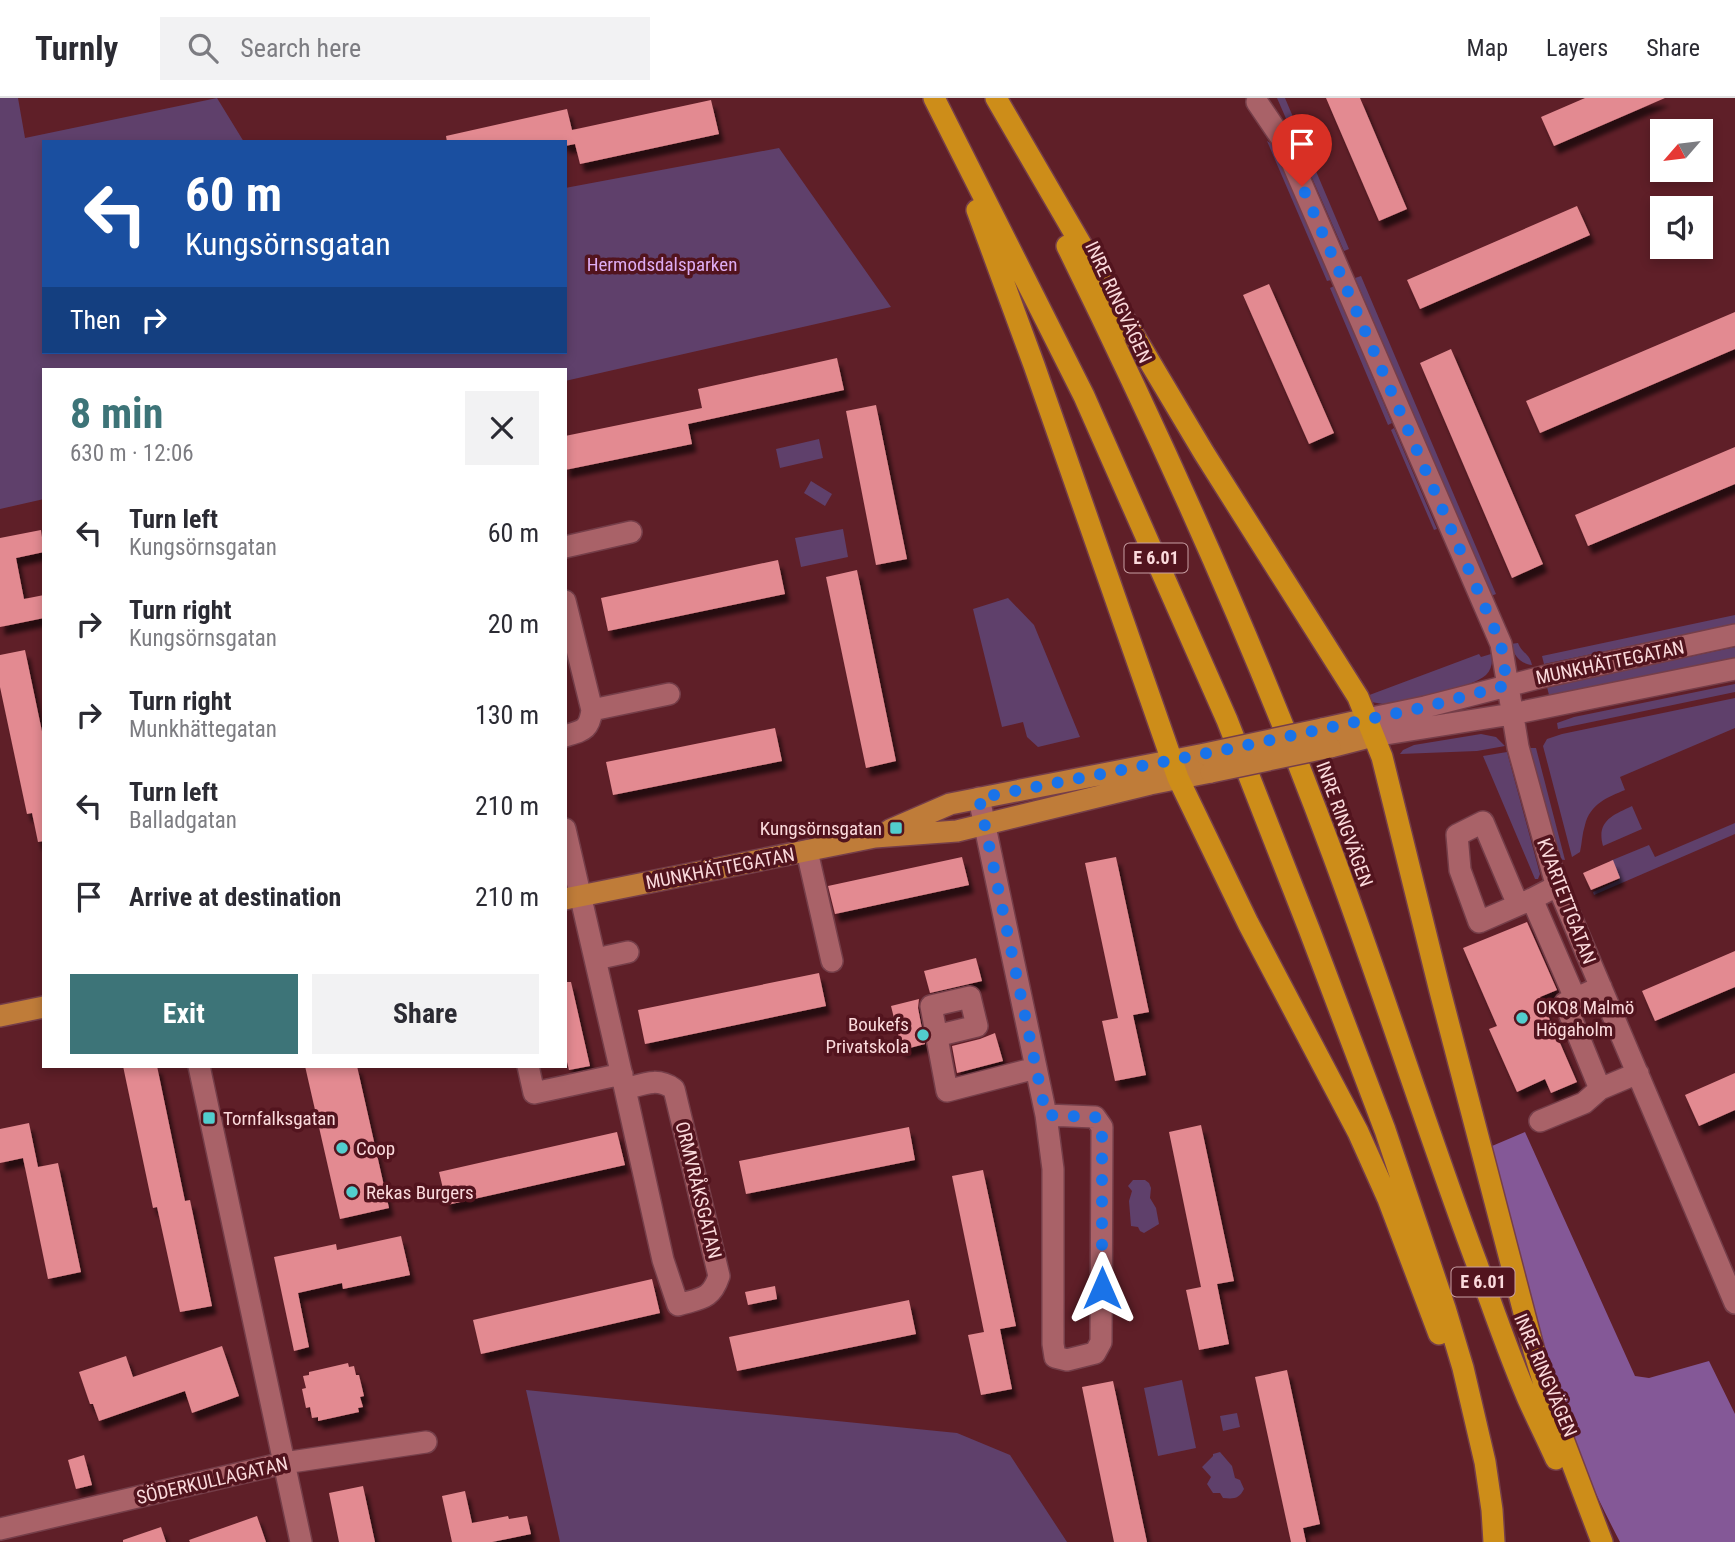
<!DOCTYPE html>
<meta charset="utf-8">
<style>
:root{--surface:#fff;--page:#f2f2f3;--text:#2b2b33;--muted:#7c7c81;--line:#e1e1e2;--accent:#3d7478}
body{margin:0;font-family:"Roboto Condensed",sans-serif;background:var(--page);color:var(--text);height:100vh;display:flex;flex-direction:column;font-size:26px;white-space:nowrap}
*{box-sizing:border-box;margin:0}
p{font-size:23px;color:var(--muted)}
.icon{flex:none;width:38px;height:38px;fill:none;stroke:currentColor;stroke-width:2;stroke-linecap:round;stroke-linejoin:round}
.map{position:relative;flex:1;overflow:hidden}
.drawer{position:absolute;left:42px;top:270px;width:525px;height:700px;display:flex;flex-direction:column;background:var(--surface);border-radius:0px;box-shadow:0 4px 10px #0003}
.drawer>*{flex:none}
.hud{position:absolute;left:42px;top:42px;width:525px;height:214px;border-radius:0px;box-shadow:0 4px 10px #0003;background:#1a4fa0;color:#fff;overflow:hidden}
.needle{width:46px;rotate:242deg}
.tools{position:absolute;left:1650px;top:21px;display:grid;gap:14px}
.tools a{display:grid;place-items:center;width:63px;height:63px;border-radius:0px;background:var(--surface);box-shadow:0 4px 10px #0003;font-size:35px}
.pin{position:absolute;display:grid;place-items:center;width:60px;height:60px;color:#fff;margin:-72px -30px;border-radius:50% 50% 50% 0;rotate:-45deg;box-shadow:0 0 7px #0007}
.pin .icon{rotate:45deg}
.me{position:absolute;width:77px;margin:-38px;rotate:0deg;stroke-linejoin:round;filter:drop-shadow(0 0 5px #0008)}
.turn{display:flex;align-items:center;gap:24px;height:147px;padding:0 28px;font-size:32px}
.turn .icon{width:91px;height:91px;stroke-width:2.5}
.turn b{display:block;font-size:49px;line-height:60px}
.then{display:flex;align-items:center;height:66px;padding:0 28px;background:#0003;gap:14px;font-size:26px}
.round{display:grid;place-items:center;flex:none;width:74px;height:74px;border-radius:0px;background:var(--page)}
.head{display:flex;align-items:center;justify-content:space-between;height:119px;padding:0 28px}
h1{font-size:42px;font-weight:700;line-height:52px;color:var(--accent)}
.primary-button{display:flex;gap:14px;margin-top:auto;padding:14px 28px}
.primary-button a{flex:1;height:80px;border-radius:0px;background:var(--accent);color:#fff;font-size:28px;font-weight:700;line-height:80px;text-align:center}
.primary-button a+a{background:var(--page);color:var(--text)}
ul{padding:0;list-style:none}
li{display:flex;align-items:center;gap:21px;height:91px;padding:0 28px}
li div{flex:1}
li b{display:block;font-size:26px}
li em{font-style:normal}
header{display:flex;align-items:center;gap:42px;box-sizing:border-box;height:98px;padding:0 35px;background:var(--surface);border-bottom:2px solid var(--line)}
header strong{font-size:33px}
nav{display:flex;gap:38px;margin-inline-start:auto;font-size:24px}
.search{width:490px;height:63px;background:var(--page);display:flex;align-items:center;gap:18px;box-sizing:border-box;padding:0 24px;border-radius:0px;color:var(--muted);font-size:26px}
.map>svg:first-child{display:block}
</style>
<header>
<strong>Turnly</strong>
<div class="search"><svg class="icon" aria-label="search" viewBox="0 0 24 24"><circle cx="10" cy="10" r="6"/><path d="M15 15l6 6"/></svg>Search here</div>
<nav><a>Map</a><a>Layers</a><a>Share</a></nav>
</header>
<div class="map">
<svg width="1735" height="1444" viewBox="0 0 1735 1444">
<defs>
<filter id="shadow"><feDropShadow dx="4.5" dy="8" stdDeviation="2" flood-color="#0009"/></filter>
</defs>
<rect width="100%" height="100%" fill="#5f1f28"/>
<path fill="#5f406b" d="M0,0H18L25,40L217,0L244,44H44V254H565V90L779,50L891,209L565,283V271H44V401L0,411Z
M1277,0H1285L1349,151L1344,153Z
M1267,43L1272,46L1276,52L1331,182L1327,183Z
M1361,178L1496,496L1491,498L1355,180Z
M1334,188L1392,325L1388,327L1330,190Z
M1394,330L1437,431L1434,432L1391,332Z
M819,341L823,360L780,370L776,351Z
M811,383L832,396L825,408L804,395Z
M843,431L848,459L801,469L795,440Z
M1008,500L1034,527L1080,639L1038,649L1027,639L1023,624L1002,629L973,511Z
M1735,517V526L1544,566L1542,558Z
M1518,545C1523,557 1529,554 1532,567C1519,565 1515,558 1510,546Z
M1735,549V562L1550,601L1547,589Z
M1479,556L1481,559L1491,556C1493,563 1492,571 1486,577C1471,591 1406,601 1383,606L1371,604L1364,599Z
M1735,586V594L1558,631L1557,625L1574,619Z
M1735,600V630L1620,679L1625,692C1608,699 1590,706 1585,727C1582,736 1582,745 1580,754L1572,759L1543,648L1547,641L1562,636Z
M1481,636L1496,639L1505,648L1477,653L1400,656L1403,652L1414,647Z
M1530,650H1536L1565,762L1558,761L1530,658Z
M1507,654L1540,776L1538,781H1535L1483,658Z
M1632,708L1642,731L1603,748C1596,723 1613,717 1632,708Z
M1735,725V736L1594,797L1593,794L1619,782L1610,763L1649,747L1655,759Z
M1133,1082H1145L1149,1085L1151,1090L1150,1100L1156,1110L1159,1126L1144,1135L1140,1133L1138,1129L1131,1128L1129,1103L1132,1093L1128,1088Z
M1182,1282L1196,1350L1158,1358L1144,1290Z
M526,1292L957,1335L1010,1357L1067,1444H560Z
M1237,1315L1240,1329L1223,1333L1220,1318Z
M1220,1354L1232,1368L1235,1380L1240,1382L1244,1391C1239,1401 1234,1401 1223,1400L1220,1395H1213L1207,1386L1211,1379L1202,1369L1213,1358V1356Z"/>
<path fill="#845897" d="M1525,1034L1635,1278L1649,1280L1709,1263L1735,1316V1444H1620C1597,1400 1576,1354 1560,1307C1531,1223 1514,1135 1492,1048Z"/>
<path fill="#e38a91" filter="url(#shadow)" d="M1326,0H1360L1407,111L1379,123Z
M1585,0H1665L1554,48L1541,19Z
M711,2L719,36L580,66L575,46L565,48V44H447L446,38L567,11L572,32Z
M1577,108L1590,137L1420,211L1407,182Z
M1269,186L1334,335L1309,346L1243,197Z
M1735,214V251L1540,335L1526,303Z
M1451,251L1543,466L1512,480L1420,265Z
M837,260L844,292L688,326L692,346L565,372V338L702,310L698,291Z
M876,307L907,461L876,467L846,313Z
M1735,349V386L1588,448L1575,417Z
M41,432L44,454L16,460L24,501L44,497V520L0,529V440Z
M778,462L785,496L608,533L601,500Z
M857,472L896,663L866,670L826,479Z
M25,552L44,643V743L38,744L32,715L27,716L0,589V557Z
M775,630L782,663L613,697L606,664Z
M962,759L969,787L835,816L828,788Z
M1116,759L1149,914L1133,917L1146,977L1115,983L1102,923L1118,920L1085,765Z
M1613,762L1620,780L1591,792L1583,775Z
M1527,824L1557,892L1540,899L1577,984L1551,995L1545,981L1517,994L1489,931L1497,928L1463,850Z
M1735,853V889L1655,923L1642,893Z
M976,860L982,883L930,895L924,873Z
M819,875L826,908L645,946L638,912Z
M565,884H571L590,968L569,972L565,956Z
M919,901L918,910L925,946L902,952L891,908Z
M995,935L1003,963L957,975L952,948L980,941Z
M123,968H157L185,1103L190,1102L212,1208L180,1214L157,1109L153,1110Z
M305,968H357L389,1110L340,1121Z
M1735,975V1012L1699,1028L1685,997Z
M29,1025L38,1069L58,1065L81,1174L48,1181L23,1060L0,1065V1031Z
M1201,1027L1234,1183L1217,1186L1229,1246L1199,1252L1186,1192L1201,1189L1169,1034Z
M909,1029L915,1062L746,1096L739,1063Z
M617,1034L625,1067L447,1107L439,1074Z
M983,1072L1016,1228L1000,1231L1012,1291L981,1297L968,1237L984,1234L952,1078Z
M401,1138L410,1177L343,1191L342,1185L298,1195L309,1249L294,1253L274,1159L336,1146L337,1152Z
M652,1181L660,1215L481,1256L473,1222Z
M775,1188L777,1201L748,1207L745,1194Z
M909,1202L916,1236L737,1273L729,1239Z
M222,1248L239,1298L192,1315L185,1293L99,1323L93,1306H90L79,1274L126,1258L133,1279Z
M348,1265L349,1269L354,1268L356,1277H359L364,1298L360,1299L363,1309L358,1310L359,1314L318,1323V1319L312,1320L310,1309L306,1310L302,1291L306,1290L303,1278L309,1277V1274Z
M1287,1272L1320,1426L1303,1430L1306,1444H1291L1255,1279Z
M1113,1283L1147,1444H1114L1082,1289Z
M84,1357L92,1387L76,1391L68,1362Z
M363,1388L375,1444H339L329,1395Z
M465,1393L472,1425L508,1418L509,1421L527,1418L531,1436L492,1444H452L442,1398Z
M257,1418L266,1444H190L189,1442Z
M161,1429L166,1444H123V1442Z"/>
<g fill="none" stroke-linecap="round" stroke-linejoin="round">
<g stroke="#753e49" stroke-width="24">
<path id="minor" d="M1257,4L1282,41L1501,546L1518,649L1554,779L1735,1205
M565,449L631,434
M565,503L592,612C589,632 584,632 565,638
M592,612L669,596
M1367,621L1425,609L1542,579L1735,537
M1373,638L1512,616L1735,571
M979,700L1046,1017L1053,1071V1246L1055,1259L1067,1262L1095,1255L1101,1244L1102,1029L1095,1019L1046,1017
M565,731L625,991C644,986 657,979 674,991L719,1178C711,1202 701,1200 678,1207L663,1162L625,991
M807,753L832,863
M1532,801L1575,900
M1518,807L1483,724L1457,737L1460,772L1479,824L1532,801L1557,788
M596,861L628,854
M936,938L977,928L970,899L931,908L947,993L1036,970
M199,968L301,1444
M528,968L534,995L622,976
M1600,991L1565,905L1601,889
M1540,1023L1584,1005L1600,991L1638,975
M0,1431L284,1365L426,1344"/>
</g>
<g stroke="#753e49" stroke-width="24">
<path id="major" d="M1322,631L1367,621
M1330,649L1373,638
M890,732L950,706L1205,656
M565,801L875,739L957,733L1150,686L1211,674
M0,918L44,909"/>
</g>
<g stroke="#753e49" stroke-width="24">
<path id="highway" d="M934,0L1084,298L1227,622L1309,831L1385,1032L1445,1210L1463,1270L1485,1364L1492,1412L1494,1444
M996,0L1129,229L1204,355L1358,599L1382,659L1440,893L1534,1253L1552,1312L1602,1444
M977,112L1034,267L1178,680L1248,825L1358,1034L1388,1101L1439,1236
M1067,148C1165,347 1256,549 1333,757C1383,892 1426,1030 1477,1166C1493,1211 1509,1257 1528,1301C1537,1321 1547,1341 1556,1361"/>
</g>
<use href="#minor" stroke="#a96268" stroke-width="21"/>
<use href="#major" stroke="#bf7c39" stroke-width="21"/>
<use href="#highway" stroke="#cd8d19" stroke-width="21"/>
<g stroke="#753e49" stroke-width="24" stroke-linecap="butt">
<path id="major-bridge" d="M1205,656L1322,631
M1211,674L1330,649"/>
</g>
<use href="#major-bridge" stroke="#bf7c39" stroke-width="21"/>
</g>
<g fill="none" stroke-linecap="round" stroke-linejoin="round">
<path stroke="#1a73e8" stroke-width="12" stroke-dasharray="0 21.6" d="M1102,1190V1029L1095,1019L1046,1017L979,700L1228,651L1425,609L1507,587L1501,546L1302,88"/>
</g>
<g fill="#52cdcd" stroke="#52141e" stroke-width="2.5">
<rect x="889" y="723" width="14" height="14" rx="3.5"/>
<circle cx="1522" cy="920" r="7"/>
<circle cx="923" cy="937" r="7"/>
<rect x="202" y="1013" width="14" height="14" rx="3.5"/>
<circle cx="342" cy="1050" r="7"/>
<circle cx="352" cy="1094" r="7"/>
</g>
<g text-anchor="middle" stroke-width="7" stroke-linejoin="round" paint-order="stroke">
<g fill="#52141e" stroke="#c89fa3" stroke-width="2">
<rect x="1124.5" y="445.5" width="63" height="29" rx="5"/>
<rect x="1451.5" y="1169.5" width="63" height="29" rx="5"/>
</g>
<g font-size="18" font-weight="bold" fill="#fbdadc">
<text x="1156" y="466">E 6.01</text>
<text x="1483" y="1190">E 6.01</text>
</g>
<g font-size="19" fill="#deacf3" stroke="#52141e">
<text x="662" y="173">Hermodsdalsparken</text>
</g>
<g font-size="19" fill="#fbdadc" stroke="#52141e">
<text transform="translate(1119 204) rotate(65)" y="7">INRE RINGVÄGEN</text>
<text transform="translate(1610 564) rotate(-12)" y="7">MUNKHÄTTEGATAN</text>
<text transform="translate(1345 726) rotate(70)" y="7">INRE RINGVÄGEN</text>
<text transform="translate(720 770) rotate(-11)" y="7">MUNKHÄTTEGATAN</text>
<text transform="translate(1567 803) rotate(69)" y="7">KVARTETTGATAN</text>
<text transform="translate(699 1092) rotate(76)" y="7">ORMVRÅKSGATAN</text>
<text transform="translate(1546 1277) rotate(67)" y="7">INRE RINGVÄGEN</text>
<text transform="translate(212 1382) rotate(-13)" y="7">SÖDERKULLAGATAN</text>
</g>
<g font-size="19" fill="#fbdadc" stroke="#52141e" text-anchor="start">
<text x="882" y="737" text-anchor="end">Kungsörnsgatan</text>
<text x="1536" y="916">OKQ8 Malmö<tspan x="1536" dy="22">Högaholm</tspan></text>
<text x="909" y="933" text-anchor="end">Boukefs<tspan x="909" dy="22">Privatskola</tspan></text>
<text x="223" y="1027">Tornfalksgatan</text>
<text x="356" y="1057">Coop</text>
<text x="366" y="1101">Rekas Burgers</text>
</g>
</g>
</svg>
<div class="tools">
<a><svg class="needle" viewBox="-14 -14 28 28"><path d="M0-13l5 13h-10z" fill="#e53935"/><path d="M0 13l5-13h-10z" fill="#7c7c81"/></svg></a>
<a><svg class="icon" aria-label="sound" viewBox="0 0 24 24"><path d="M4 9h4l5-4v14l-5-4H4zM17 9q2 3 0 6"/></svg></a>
</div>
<div class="pin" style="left:1302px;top:88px;background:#d93025"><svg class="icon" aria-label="arrive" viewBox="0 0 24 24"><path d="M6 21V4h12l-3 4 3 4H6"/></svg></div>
<svg class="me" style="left:1102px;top:1190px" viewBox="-20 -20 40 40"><path d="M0-17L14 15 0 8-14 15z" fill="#1a73e8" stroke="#fff" stroke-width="4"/></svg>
<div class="hud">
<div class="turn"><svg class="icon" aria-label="left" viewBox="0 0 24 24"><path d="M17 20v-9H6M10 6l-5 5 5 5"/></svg><div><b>60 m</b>Kungsörnsgatan</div></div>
<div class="then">Then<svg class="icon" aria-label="right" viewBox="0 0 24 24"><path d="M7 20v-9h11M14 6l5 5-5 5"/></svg></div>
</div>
<section class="drawer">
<div class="head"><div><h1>8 min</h1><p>630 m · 12:06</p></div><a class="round"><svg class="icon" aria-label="close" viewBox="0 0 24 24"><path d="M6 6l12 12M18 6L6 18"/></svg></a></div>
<ul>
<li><svg class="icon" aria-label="left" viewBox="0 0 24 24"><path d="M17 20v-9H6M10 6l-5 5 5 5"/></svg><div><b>Turn left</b><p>Kungsörnsgatan</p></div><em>60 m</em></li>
<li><svg class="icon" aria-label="right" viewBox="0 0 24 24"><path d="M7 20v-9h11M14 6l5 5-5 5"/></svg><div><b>Turn right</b><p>Kungsörnsgatan</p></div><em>20 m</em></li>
<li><svg class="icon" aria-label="right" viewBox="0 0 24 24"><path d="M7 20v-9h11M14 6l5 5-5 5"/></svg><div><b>Turn right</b><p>Munkhättegatan</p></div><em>130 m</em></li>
<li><svg class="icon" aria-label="left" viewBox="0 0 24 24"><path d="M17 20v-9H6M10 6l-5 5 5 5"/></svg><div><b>Turn left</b><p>Balladgatan</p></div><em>210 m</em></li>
<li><svg class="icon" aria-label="arrive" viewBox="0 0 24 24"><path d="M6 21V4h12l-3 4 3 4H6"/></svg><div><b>Arrive at destination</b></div><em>210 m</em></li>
</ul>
<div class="primary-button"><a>Exit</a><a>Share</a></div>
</section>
</div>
